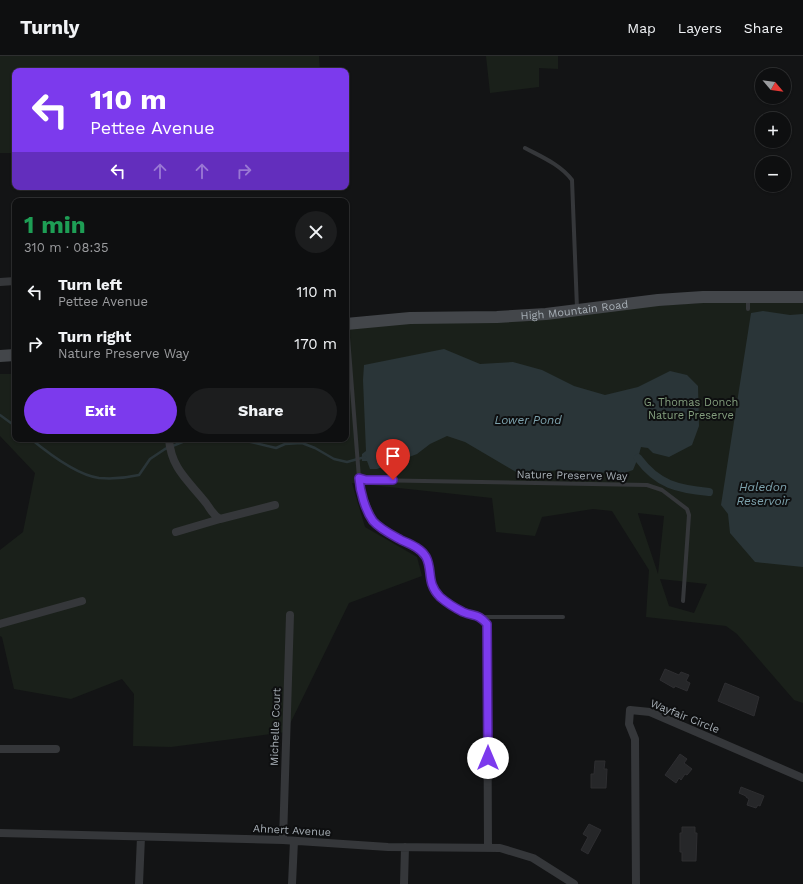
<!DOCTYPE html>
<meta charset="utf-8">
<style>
:root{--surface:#0e0f10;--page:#1c1d1e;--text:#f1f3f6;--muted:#9b9c9f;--line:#2e2f30;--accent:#7c3aed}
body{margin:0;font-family:"Work Sans",sans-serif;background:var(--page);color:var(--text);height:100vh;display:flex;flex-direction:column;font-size:15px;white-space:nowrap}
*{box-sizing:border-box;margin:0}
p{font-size:13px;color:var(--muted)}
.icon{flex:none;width:22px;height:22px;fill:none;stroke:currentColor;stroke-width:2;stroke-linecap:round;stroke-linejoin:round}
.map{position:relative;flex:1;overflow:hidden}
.sheet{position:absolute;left:12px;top:142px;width:337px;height:244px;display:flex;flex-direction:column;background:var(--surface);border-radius:8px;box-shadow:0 1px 3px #0004,0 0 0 1px var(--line)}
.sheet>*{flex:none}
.guide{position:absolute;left:12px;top:12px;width:337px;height:122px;border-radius:8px;box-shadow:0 1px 3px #0004,0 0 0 1px var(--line);background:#7c3aed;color:#fff;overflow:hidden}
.needle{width:26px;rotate:119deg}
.fabs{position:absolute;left:755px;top:12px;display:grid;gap:8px}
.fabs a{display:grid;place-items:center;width:36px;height:36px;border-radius:50%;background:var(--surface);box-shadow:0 1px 3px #0004,0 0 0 1px var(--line);font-size:20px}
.pin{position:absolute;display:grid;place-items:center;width:34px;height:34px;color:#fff;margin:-41px -17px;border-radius:50% 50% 50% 0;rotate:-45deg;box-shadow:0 0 4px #0007}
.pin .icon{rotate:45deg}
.me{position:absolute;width:44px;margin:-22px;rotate:0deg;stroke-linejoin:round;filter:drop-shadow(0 0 3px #0008)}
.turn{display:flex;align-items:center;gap:14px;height:84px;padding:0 12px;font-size:18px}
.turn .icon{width:52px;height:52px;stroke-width:2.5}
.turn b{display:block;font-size:28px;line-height:34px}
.lanes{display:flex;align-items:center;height:38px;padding:0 12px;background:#0003;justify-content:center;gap:20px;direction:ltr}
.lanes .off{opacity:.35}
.round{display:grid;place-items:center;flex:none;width:42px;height:42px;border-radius:21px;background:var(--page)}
.summary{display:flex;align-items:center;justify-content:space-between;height:68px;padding:0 12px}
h1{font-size:24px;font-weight:700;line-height:30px;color:#1e9e55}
.action{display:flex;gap:8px;margin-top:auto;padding:8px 12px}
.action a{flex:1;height:46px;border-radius:24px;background:var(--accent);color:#fff;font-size:16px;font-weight:700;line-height:46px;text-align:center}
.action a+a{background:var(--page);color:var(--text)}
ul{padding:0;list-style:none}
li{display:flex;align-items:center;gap:12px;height:52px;padding:0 12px}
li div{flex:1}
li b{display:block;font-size:15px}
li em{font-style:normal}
header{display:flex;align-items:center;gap:24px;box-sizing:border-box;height:56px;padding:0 20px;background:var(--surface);border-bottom:1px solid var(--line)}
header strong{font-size:19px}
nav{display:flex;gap:22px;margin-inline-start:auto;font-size:14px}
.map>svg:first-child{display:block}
</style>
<header>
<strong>Turnly</strong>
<nav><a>Map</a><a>Layers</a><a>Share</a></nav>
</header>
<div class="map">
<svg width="803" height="828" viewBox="0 0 803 828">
<rect width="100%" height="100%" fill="#131415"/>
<path fill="#1a201a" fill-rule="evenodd" d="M0,0H319L320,15H15V97H0Z
M486,0H558V13L539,12V31L490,37Z
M803,241V647L794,644L737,578L726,570L646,561L649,514L612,455L593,453L542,461L535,480L496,476L492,442L352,427L365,471L417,501L422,520L349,547L286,676L171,691L133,690L134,638L122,623L71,643L14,633L2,581L0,580V494L23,476L35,417L0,380V318H15V383H346V268ZM638,457L664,460L658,518L638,458ZM660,523L707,528L694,557L669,550Z"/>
<path fill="#2a3538" d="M763,255L790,259L803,258V511L755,506L730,477L728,458L721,449L751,257Z
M444,293L480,308L513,306L542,314L574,330L605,339L638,331L670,315L687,319L698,330L699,370L692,389L669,401L653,397L648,392L641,391L638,402L633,414L621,418L569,414L516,416L465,386L447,380L430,388L417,398L377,413H370L367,405H362V398L366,395L363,324L364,309Z"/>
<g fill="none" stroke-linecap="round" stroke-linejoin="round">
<path stroke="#2a3538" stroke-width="2.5" d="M0,359L15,370
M31,383C48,397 77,419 99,422C112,423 126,422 139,419L150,403L165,393L190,383
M227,383L251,386L276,392L285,388L302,387L315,392L334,403L347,406L365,401"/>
<path stroke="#2a3538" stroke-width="8" d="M638,402C658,429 678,433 709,436"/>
</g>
<path fill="#262729" stroke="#2e2e31" d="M665,613L679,619L681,616L689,619L686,625L690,627L687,635L675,630L674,632L660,624Z
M725,627L759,641L754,660L718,645Z
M680,698L687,703L684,707L692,713L687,719L685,718L681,724L679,722L676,727L665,719Z
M595,705H605L604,713H607L606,732H591V718H594Z
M741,731L764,740L760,750L758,749L756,752L747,749L749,743L746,741V740L739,737Z
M589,768L601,774L588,798L581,794L588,781L583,778Z
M682,771H695V777H697L696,805H682V796H680V777H682Z"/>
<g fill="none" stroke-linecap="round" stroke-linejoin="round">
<path stroke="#35373a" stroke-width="4" d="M525,92C542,101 561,109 572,124L577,252
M748,243V253
M347,269L359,422L366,424L647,429L662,434L687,453L689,459L683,545
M481,561H563"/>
<path stroke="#35373a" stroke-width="8" d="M0,226L15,225
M169,383C171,413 189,425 206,447C211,454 213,459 220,463L275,449
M359,422L360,432L363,442L373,465L385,475L421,495L427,502L432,529L439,540L450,549L464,556L481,561L487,568L488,792
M176,476L220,463
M0,568L82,545
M0,693H56
M0,777L283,784L388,791L500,792L533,802L574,828
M283,784L290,559
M139,828L141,781
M292,828L294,785
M404,828L405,791
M636,828L635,683L629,668L630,654L650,656L803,722"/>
<g stroke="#43464a" stroke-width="12">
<path id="s1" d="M346,268L410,262L497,261L546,258L658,244L703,241H803"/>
<path d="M0,300L15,299"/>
</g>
</g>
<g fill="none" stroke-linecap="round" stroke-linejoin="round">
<g stroke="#51269a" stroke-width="10">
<path id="route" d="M393,424H366L359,422C360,435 365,454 373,465C380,473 392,479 401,484C410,488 421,492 426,501C433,514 426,527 440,541C447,547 455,552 463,556C475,561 477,557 487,568L488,702"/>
</g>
<use href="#route" stroke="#7c3aed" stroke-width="7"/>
</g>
<g text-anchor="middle" stroke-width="4" stroke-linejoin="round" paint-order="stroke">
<g font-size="11" fill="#a6aeb5" stroke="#0e0f10">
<text dy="4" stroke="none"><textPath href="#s1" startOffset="229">High Mountain Road</textPath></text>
<text transform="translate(572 419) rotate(1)" y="4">Nature Preserve Way</text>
<text transform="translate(685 660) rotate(22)" y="4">Wayfair Circle</text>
<text transform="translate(275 671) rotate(-88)" y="4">Michelle Court</text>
<text transform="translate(292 774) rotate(3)" y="4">Ahnert Avenue</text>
</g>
<g font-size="11" fill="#849f7e" stroke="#0e0f10">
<text x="691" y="350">G. Thomas Donch<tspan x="691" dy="13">Nature Preserve</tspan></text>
</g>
<g font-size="12" font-style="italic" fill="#7ea3ae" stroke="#0e0f10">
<text x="528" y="368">Lower Pond</text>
<text x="763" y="435">Haledon<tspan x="763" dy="14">Reservoir</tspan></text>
</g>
</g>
</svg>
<div class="fabs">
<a><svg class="needle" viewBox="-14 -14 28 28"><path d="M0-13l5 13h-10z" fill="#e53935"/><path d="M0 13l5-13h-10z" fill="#9b9c9f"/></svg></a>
<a>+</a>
<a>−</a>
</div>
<div class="pin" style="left:393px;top:424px;background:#d93025"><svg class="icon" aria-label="arrive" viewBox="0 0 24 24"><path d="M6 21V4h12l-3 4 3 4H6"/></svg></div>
<svg class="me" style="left:488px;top:702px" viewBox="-20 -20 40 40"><circle r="19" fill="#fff"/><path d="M0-13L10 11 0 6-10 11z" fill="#7c3aed"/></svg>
<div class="guide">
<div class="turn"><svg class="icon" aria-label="left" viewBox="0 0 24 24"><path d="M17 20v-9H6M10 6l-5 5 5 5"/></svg><div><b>110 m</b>Pettee Avenue</div></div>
<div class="lanes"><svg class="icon" aria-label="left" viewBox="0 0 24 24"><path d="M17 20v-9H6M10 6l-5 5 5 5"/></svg><svg class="icon off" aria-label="ahead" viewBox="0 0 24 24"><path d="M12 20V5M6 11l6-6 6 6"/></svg><svg class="icon off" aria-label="ahead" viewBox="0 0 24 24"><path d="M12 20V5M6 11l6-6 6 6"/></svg><svg class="icon off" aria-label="right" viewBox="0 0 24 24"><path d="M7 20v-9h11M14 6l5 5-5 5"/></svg></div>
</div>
<section class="sheet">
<div class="summary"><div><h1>1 min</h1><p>310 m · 08:35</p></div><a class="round"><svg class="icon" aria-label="close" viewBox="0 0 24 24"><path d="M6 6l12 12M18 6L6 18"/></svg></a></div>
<ul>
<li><svg class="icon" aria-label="left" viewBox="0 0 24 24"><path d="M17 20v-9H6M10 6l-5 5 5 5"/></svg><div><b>Turn left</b><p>Pettee Avenue</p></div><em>110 m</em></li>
<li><svg class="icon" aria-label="right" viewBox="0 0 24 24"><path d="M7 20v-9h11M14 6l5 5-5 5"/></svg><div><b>Turn right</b><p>Nature Preserve Way</p></div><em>170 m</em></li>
</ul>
<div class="action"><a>Exit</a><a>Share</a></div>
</section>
</div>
